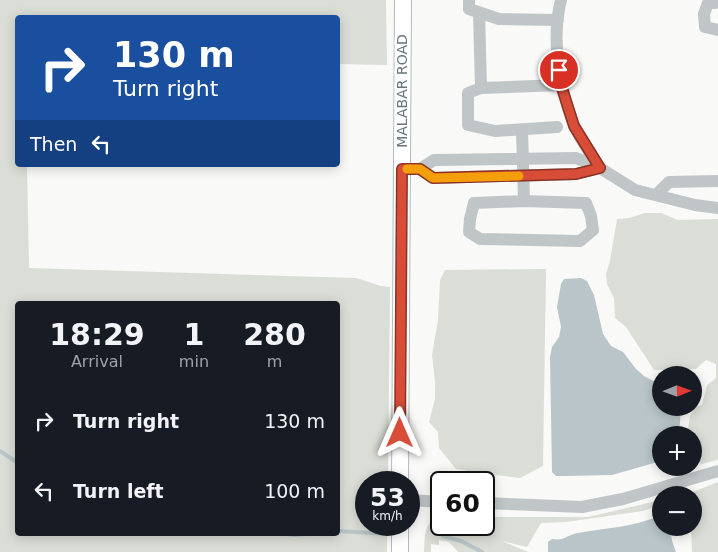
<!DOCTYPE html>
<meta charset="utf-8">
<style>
:root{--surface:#171b24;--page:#20242c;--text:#f1f3f6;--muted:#9ea1a6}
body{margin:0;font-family:"DejaVu Sans",sans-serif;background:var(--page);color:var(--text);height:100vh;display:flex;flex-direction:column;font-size:19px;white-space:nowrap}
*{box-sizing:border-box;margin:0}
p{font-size:16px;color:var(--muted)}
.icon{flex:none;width:28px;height:28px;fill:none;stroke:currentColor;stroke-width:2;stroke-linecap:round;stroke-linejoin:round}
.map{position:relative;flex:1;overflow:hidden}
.side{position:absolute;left:15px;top:301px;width:325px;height:235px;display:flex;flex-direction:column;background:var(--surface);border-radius:5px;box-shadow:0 2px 12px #0003}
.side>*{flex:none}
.banner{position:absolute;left:15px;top:15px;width:325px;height:152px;border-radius:5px;box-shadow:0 2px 12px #0003;background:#1a4fa0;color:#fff;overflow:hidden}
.needle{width:32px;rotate:89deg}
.fabs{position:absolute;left:652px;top:366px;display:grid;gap:10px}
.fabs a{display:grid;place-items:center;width:50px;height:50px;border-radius:50%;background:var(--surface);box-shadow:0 2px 12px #0003;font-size:25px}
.speed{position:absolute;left:355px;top:471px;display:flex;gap:10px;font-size:25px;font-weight:700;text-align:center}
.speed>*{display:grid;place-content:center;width:65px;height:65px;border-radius:50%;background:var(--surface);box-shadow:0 2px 12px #0003;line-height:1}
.speed small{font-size:12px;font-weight:400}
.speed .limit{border:2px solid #111;border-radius:8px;background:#fff;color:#111}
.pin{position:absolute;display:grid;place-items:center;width:42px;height:42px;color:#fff;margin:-21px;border:2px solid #fff;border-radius:50%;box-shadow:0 1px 5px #0007}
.me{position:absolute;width:55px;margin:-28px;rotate:0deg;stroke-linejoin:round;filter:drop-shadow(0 0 4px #0008)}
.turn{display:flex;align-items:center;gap:18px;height:105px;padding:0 15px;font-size:22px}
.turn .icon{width:65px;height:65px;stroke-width:2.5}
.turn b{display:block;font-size:35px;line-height:42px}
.then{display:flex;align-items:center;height:48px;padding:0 15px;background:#0003;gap:10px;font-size:19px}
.eta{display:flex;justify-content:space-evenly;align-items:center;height:85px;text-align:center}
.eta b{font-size:30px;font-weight:700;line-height:35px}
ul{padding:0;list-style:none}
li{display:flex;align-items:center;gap:15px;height:70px;padding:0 15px}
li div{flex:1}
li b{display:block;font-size:19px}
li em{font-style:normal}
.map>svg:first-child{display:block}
</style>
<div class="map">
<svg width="718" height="552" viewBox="0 0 718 552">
<rect width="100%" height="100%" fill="#f9f9f7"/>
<path fill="#daded6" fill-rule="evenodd" d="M0,0H386L387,65L338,64V18H18V165H27L29,268L356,278L381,286L390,287L388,482H366V525H387V552H0ZM18,304H338V534H18Z
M645,213H661L678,220L718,219V460H717L702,464L694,460V435H687L690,416L695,407L702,405L707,385L716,378V364L706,360L696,369L654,370L626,327L615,318L614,298L607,284L606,274L610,261L617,219L629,218Z
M546,269L543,466L520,478L480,473L456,469L439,448L438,432L429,422L435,399V382L432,355L438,320L440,280L445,270Z
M718,482V552H692L691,528H694V495H679L695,491Z
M661,500V505L643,511L566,522L541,523L527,547L502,541L528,552H458L449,542L439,540V545L431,544V552H424C425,537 423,521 441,516V525H484V517H588Z"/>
<path fill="#b9c5c8" d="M581,278L587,281L594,295L603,334L611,346L623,352L636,369L644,376L659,384H661V408H681L679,435H661V461L612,475L566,476H556L552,472L550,357L552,347L559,337L561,327L557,307L561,284L564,279Z
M661,515V528H671C670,536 673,544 676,552H548V542L552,539C565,541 567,535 578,533C605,528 635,527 661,515Z"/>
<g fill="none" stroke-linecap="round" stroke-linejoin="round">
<path stroke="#b9c5c8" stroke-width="4" d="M0,451L18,463
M338,531L388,534
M286,534L294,535L306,534
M443,536L461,541L482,552"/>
<g stroke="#b4babd" stroke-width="18">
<path id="major" d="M400,482L403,0
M400,525V552"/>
</g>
<path stroke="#c0c5c8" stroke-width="12" d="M469,0V9L499,19L558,20
M561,0C551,39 559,88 574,125C579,138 592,156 600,168
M715,3H708L704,14L705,27L718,30
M479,12L481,88
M557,127L495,131L468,125V93L481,88L561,85
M522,129L524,201
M402,169H420L434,160L576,158L600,168L635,190L695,205L718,208
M420,169L433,178L576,174L600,168
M656,195L669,182L718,181
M524,201L586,203L591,216L593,230L580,241L480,239L469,232L470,219L474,203Z
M409,500L441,502
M484,503L582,507L623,499L718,471"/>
<use href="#major" stroke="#fff" stroke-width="16"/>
</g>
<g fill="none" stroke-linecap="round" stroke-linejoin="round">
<g stroke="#8c3224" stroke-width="12">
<path id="route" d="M400,433L402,169H420L433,178L576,174L600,168L574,126L561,85L559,70"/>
</g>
<use href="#route" stroke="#d74d38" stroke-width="9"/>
<path stroke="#f59e0b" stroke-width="9" d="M407,169H420L433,178L519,176"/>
</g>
<g text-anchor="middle" stroke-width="5" stroke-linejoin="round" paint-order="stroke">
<g font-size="14" fill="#667780" stroke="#fff">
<text transform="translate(402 91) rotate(-90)" y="5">MALABAR ROAD</text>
</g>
</g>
</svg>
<div class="fabs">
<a><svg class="needle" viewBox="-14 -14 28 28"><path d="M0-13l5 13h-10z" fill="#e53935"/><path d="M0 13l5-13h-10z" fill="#9ea1a6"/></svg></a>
<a>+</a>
<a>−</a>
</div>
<div class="speed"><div>53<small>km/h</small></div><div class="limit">60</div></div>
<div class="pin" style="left:559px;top:70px;background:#d93025"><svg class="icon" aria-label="arrive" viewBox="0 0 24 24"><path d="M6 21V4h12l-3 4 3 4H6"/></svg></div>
<svg class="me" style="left:400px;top:433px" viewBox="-20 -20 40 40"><path d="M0-17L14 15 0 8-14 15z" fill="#d74d38" stroke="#fff" stroke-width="4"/></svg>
<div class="banner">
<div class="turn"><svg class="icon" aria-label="right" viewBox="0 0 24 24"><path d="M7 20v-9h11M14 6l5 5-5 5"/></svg><div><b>130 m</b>Turn right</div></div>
<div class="then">Then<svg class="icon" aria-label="left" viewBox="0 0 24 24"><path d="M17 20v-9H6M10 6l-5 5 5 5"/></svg></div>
</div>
<section class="side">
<div class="eta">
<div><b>18:29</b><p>Arrival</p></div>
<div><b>1</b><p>min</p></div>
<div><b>280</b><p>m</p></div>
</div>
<ul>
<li><svg class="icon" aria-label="right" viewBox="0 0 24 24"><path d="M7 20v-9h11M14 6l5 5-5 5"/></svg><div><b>Turn right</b></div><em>130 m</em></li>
<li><svg class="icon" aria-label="left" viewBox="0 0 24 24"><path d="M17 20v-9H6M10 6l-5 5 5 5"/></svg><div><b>Turn left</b></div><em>100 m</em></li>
</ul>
</section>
</div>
